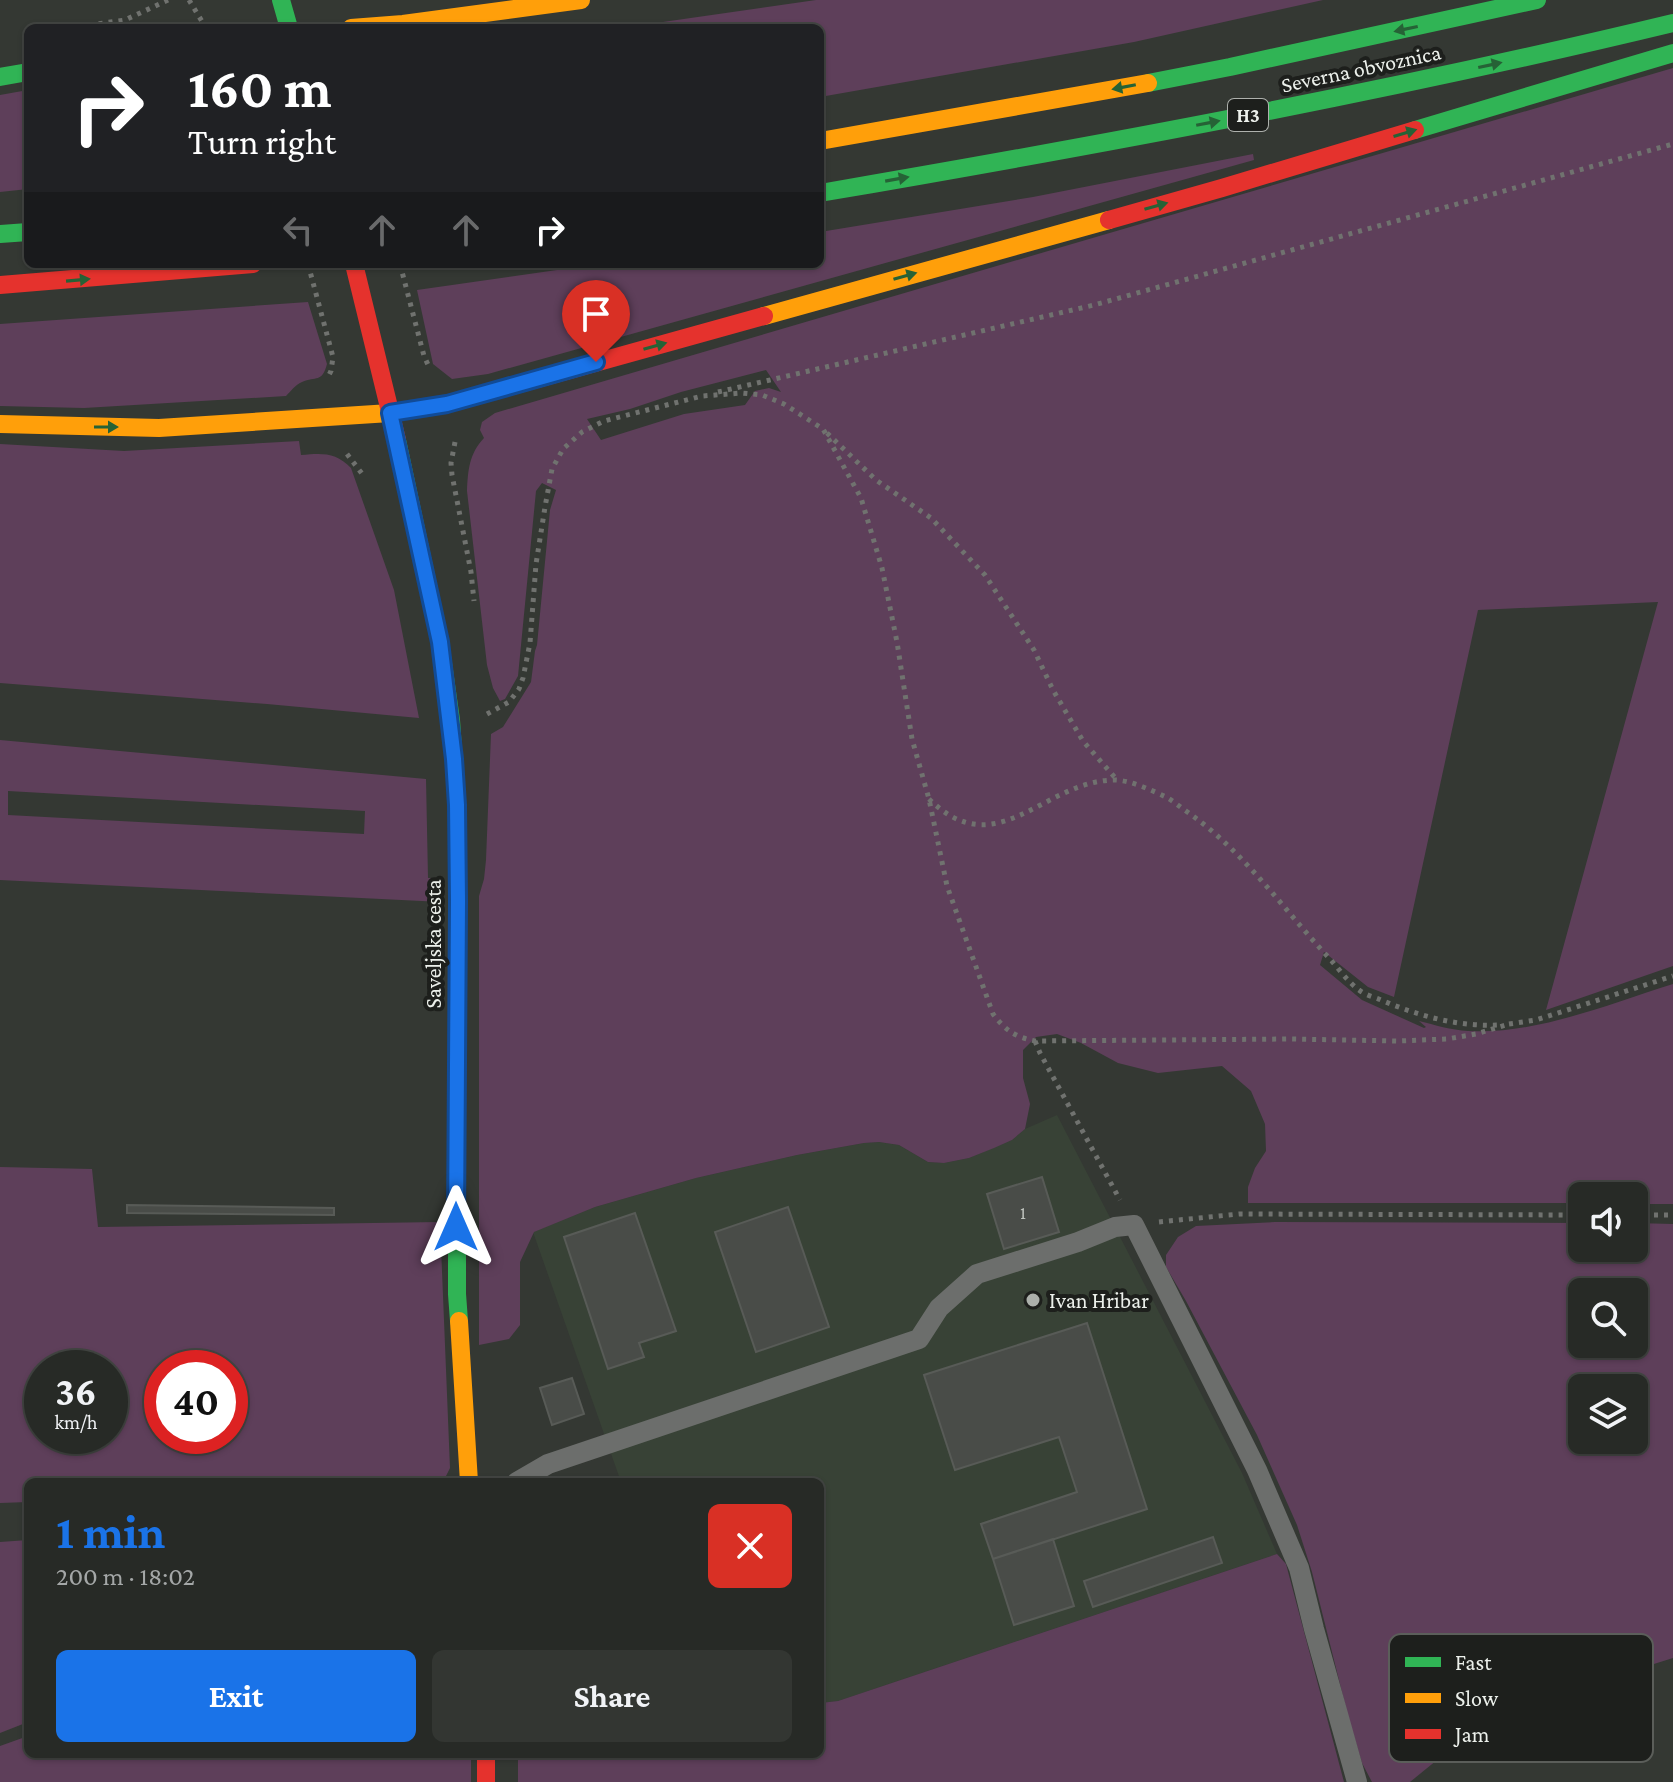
<!DOCTYPE html>
<meta charset="utf-8">
<style>
:root{--surface:#272a26;--page:#333632;--text:#f1f3f6;--muted:#a4a7a7;--line:#434643;--accent:#1a73e8}
body{margin:0;font-family:"Crimson Pro",serif;background:var(--page);color:var(--text);height:100vh;display:flex;flex-direction:column;font-size:30px;white-space:nowrap}
*{box-sizing:border-box;margin:0}
p{font-size:26px;color:var(--muted)}
.icon{flex:none;width:44px;height:44px;fill:none;stroke:currentColor;stroke-width:2;stroke-linecap:round;stroke-linejoin:round}
.map{position:relative;flex:1;overflow:hidden}
.side{position:absolute;left:24px;top:1478px;width:800px;height:280px;display:flex;flex-direction:column;background:var(--surface);border-radius:12px;box-shadow:0 2px 6px #0004,0 0 0 2px var(--line)}
.side>*{flex:none}
.hud{position:absolute;left:24px;top:24px;width:800px;height:244px;border-radius:12px;box-shadow:0 2px 6px #0004,0 0 0 2px var(--line);background:#202124;color:#fff;overflow:hidden}
.controls{position:absolute;left:1568px;top:1182px;display:grid;gap:16px}
.controls a{display:grid;place-items:center;width:80px;height:80px;border-radius:12px;background:var(--surface);box-shadow:0 2px 6px #0004,0 0 0 2px var(--line);font-size:40px}
.speed{position:absolute;left:24px;top:1350px;display:flex;gap:16px;font-size:40px;font-weight:700;text-align:center}
.speed>*{display:grid;place-content:center;width:104px;height:104px;border-radius:50%;background:var(--surface);box-shadow:0 2px 6px #0004,0 0 0 2px var(--line);line-height:1}
.speed small{font-size:20px;font-weight:400}
.speed .limit{border:12px solid #d22;background:#fff;color:#111}
.pin{position:absolute;display:grid;place-items:center;width:68px;height:68px;color:#fff;margin:-82px -34px;border-radius:50% 50% 50% 0;rotate:-45deg;box-shadow:0 0 8px #0007}
.pin .icon{rotate:45deg}
.me{position:absolute;width:88px;margin:-44px;rotate:0deg;stroke-linejoin:round;filter:drop-shadow(0 0 6px #0008)}
.turn{display:flex;align-items:center;gap:28px;height:168px;padding:0 32px;font-size:36px}
.turn .icon{width:104px;height:104px;stroke-width:2.5}
.turn b{display:block;font-size:56px;line-height:68px}
.lanes{display:flex;align-items:center;height:76px;padding:0 32px;background:#0003;justify-content:center;gap:40px;direction:ltr}
.lanes .off{opacity:.35}
.round{display:grid;place-items:center;flex:none;width:84px;height:84px;border-radius:12px;background:var(--page)}
.head{display:flex;align-items:center;justify-content:space-between;height:136px;padding:0 32px}
h1{font-size:48px;font-weight:700;line-height:60px;color:var(--accent)}
.primary-button{display:flex;gap:16px;margin-top:auto;padding:16px 32px}
.primary-button a{flex:1;height:92px;border-radius:12px;background:var(--accent);color:#fff;font-size:32px;font-weight:700;line-height:92px;text-align:center}
.primary-button a+a{background:var(--page);color:var(--text)}
.map>svg:first-child{display:block}
</style>
<div class="map">
<svg width="1673" height="1782" viewBox="0 0 1673 1782">
<rect width="100%" height="100%" fill="#343833"/>
<path fill="#384236" d="M1057,1115L1242,1473L1277,1554L838,1701L820,1703V1482H621L533,1232L595,1207L696,1178L797,1155L864,1143L879,1142L899,1145L928,1162L944,1163L969,1158L1012,1140L1025,1129Z"/>
<path fill="#5e3f5a" fill-rule="evenodd" d="M816,0H1323L1134,42L820,97V28H621Z
M1673,68V966L1546,1010L1658,602L1478,610L1394,997L1368,987L1324,952L1320,965L1362,1000L1424,1028L1426,1027L1419,1021C1435,1025 1451,1030 1468,1031C1535,1035 1609,1004 1673,984V1204H1634V1196H1582V1203H1248V1187L1255,1168L1266,1151L1265,1124L1251,1091L1222,1066L1158,1073L1118,1063L1081,1043L1057,1034L1036,1037L1023,1050V1078L1030,1104L1025,1129L1012,1140L994,1148L969,1158L944,1163L928,1162L899,1145L879,1142L864,1143L797,1155L696,1178L595,1207L534,1232L520,1262V1325L509,1339L479,1345V896L484,879L486,860L491,734L503,727L531,682L535,651L537,645L550,510L556,490L542,483L536,491L518,676L505,699L500,701L493,688L487,665L467,491C468,470 469,454 484,438L480,430L482,422L495,413ZM766,370L781,392L769,388L755,391L745,405L684,414L601,440L587,419L630,409L681,392Z
M28,90V189L0,192V95Z
M1253,154L1254,160L488,374L452,379L433,364L417,290L599,264H820V232L1033,197Z
M308,302L327,364C322,383 316,376 302,382C295,385 291,391 286,396L84,408L0,406V324Z
M299,441L301,455C322,453 336,452 351,468L394,590L419,718L267,704L0,683V444L124,451Z
M0,740L426,779L428,878H443L442,902L0,880ZM8,791L365,811L364,834L8,815Z
M0,1167L92,1169L98,1227L440,1222L450,1468L443,1482H28V1502L0,1503ZM42,1368H110V1436H42ZM162,1368H230V1436H162Z
M1275,1222L1582,1223V1248H1634V1223L1673,1224V1658L1622,1674L1574,1698L1460,1745L1437,1760L1410,1782H1372L1362,1763L1348,1716L1312,1572L1297,1525L1257,1435L1186,1301L1166,1267V1255L1178,1237L1196,1226ZM1582,1292H1634V1344H1582ZM1582,1388H1634V1440H1582Z
M28,1540V1722L0,1733V1542Z
M1277,1554L1286,1564L1344,1782H518V1754H820V1703L838,1701Z
M28,1736V1754H471V1782H0V1746Z"/>
<path fill="#494c48" stroke="#585b57" stroke-width="2" d="M1042,1177L1059,1232L1004,1249L987,1194Z
M127,1205L334,1208V1215L127,1213Z
M788,1207L829,1327L756,1352L715,1232Z
M635,1213L676,1331L639,1343L644,1357L608,1369L564,1237Z
M1087,1323L1147,1509L993,1559L981,1524L1077,1492L1059,1437L955,1470L924,1375Z
M572,1378L584,1414L552,1425L540,1388Z
M1213,1537L1222,1563L1093,1607L1084,1581Z
M1053,1539L1074,1606L1014,1625L993,1559Z"/>
<g fill="none" stroke-linecap="round" stroke-linejoin="round">
<path stroke="#70726f" stroke-width="5" stroke-dasharray="4 6" stroke-linecap="butt" d="M189,0L206,28
M69,28L125,20L168,0
M308,264L333,357L331,371L327,379
M400,264L424,356L430,369
M718,392L1094,305L1673,144
M827,433L876,480L931,518L985,575L1034,650L1053,690L1083,741L1117,780
M455,442L451,463L452,475L471,572L474,601
M347,454L363,475
M487,714L509,702L519,689L523,678L530,643L536,564L545,507L552,469L563,449L582,432L604,421L702,396L742,393L762,395L784,404L823,429L861,498L882,568L897,642L912,739L929,799L947,886L993,1014C1005,1030 1015,1037 1035,1041L1292,1039L1397,1041L1447,1039L1476,1034L1509,1024
M929,799C997,866 1043,781 1114,780C1130,780 1151,790 1166,797C1173,801 1179,806 1186,811C1245,852 1282,908 1330,959C1339,969 1348,982 1359,990C1365,995 1374,997 1381,1000C1419,1016 1458,1027 1499,1025
M1509,1024L1536,1020L1673,976
M1035,1041L1040,1053L1120,1200
M1634,1215H1673
M1159,1222L1239,1214L1582,1215"/>
<path stroke="#6c6e6c" stroke-width="20" d="M517,1482L548,1464L919,1339L939,1308L977,1274L1078,1242L1115,1227L1134,1225L1257,1470L1299,1568L1314,1629L1357,1782"/>
<path stroke="#30b455" stroke-width="18" d="M281,0L289,28
M0,77L28,72
M1148,83L1230,67L1537,0
M1415,130L1673,53
M820,193C1106,144 1391,91 1673,23
M0,234L28,232
M397,440L440,642L451,720L457,805V1294L459,1321"/>
<path stroke="#ff9f0a" stroke-width="18" d="M351,28L403,24L581,0
M820,141L1148,83
M764,316L1109,220
M0,424L159,428L390,413
M459,1321L469,1482"/>
<path stroke="#e5322d" stroke-width="18" d="M1109,220L1222,188L1415,130
M354,264L397,440
M0,285L253,264
M390,413L447,404L764,316
M486,1754V1782"/>
</g>
<defs><path id="oneway-solid" d="M-6-.8H1V-3.2L6.5 0L1 3.2V.8H-6Z" transform="scale(2)"/></defs>
<g fill="#266236">
<use href="#oneway-solid" transform="translate(1406 29) rotate(168)"/>
<use href="#oneway-solid" transform="translate(1490 65) rotate(-12)"/>
<use href="#oneway-solid" transform="translate(1124 87) rotate(169)"/>
<use href="#oneway-solid" transform="translate(1208 123) rotate(-11)"/>
<use href="#oneway-solid" transform="translate(1405 133) rotate(-17)"/>
<use href="#oneway-solid" transform="translate(897 179) rotate(-10)"/>
<use href="#oneway-solid" transform="translate(1156 206) rotate(-16)"/>
<use href="#oneway-solid" transform="translate(905 276) rotate(-16)"/>
<use href="#oneway-solid" transform="translate(78 280) rotate(-5)"/>
<use href="#oneway-solid" transform="translate(655 346) rotate(-16)"/>
<use href="#oneway-solid" transform="translate(106 427)"/>
</g>
<g fill="none" stroke-linecap="round" stroke-linejoin="round">
<g stroke="#114b97" stroke-width="20">
<path id="route" d="M456,1227L458,901L457,805L454,759L440,642L390,413L447,404L596,362"/>
</g>
<use href="#route" stroke="#1a73e8" stroke-width="14"/>
</g>
<circle fill="#acb0ab" stroke="#1d1f1c" stroke-width="3" cx="1033" cy="1300" r="8"/>
<g text-anchor="middle" stroke-width="8" stroke-linejoin="round" paint-order="stroke">
<g font-size="18" fill="#c3c7c2">
<text x="1023" y="1219">1</text>
</g>
<rect fill="#1d1f1c" stroke="#aeb1ad" stroke-width="2" x="1228" y="99" width="40" height="32" rx="6"/>
<g font-size="20" font-weight="bold" fill="#ecf0eb">
<text x="1248" y="122">H3</text>
</g>
<g font-size="22" fill="#ecf0eb" stroke="#1d1f1c">
<text transform="translate(1361 68) rotate(-12)" y="8">Severna obvoznica</text>
<text transform="translate(433 944) rotate(-90)" y="8">Saveljska cesta</text>
</g>
<g font-size="22" fill="#ecf0eb" stroke="#1d1f1c" text-anchor="start">
<text x="1049" y="1308">Ivan Hribar</text>
</g>
</g>
<rect x="1389" y="1634" width="264" height="128" rx="12" fill="#1d1f1c" stroke="#5b5e5a" stroke-width="2"/>
<rect x="1405" y="1657" width="36" height="10" fill="#30b455"/>
<rect x="1405" y="1693" width="36" height="10" fill="#ff9f0a"/>
<rect x="1405" y="1729" width="36" height="10" fill="#e5322d"/>
<g font-size="22" fill="#ecf0eb">
<text x="1455" y="1670">Fast</text>
<text x="1455" y="1706">Slow</text>
<text x="1455" y="1742">Jam</text>
</g>
</svg>
<div class="controls">
<a><svg class="icon" aria-label="sound" viewBox="0 0 24 24"><path d="M4 9h4l5-4v14l-5-4H4zM17 9q2 3 0 6"/></svg></a>
<a><svg class="icon" aria-label="search" viewBox="0 0 24 24"><circle cx="10" cy="10" r="6"/><path d="M15 15l6 6"/></svg></a>
<a><svg class="icon" aria-label="layers" viewBox="0 0 24 24"><path d="M12 4l9 5-9 5-9-5zM3 14l9 5 9-5"/></svg></a>
</div>
<div class="speed"><div>36<small>km/h</small></div><div class="limit">40</div></div>
<div class="pin" style="left:596px;top:362px;background:#d93025"><svg class="icon" aria-label="arrive" viewBox="0 0 24 24"><path d="M6 21V4h12l-3 4 3 4H6"/></svg></div>
<svg class="me" style="left:456px;top:1227px" viewBox="-20 -20 40 40"><path d="M0-17L14 15 0 8-14 15z" fill="#1a73e8" stroke="#fff" stroke-width="4"/></svg>
<div class="hud">
<div class="turn"><svg class="icon" aria-label="right" viewBox="0 0 24 24"><path d="M7 20v-9h11M14 6l5 5-5 5"/></svg><div><b>160 m</b>Turn right</div></div>
<div class="lanes"><svg class="icon off" aria-label="left" viewBox="0 0 24 24"><path d="M17 20v-9H6M10 6l-5 5 5 5"/></svg><svg class="icon off" aria-label="ahead" viewBox="0 0 24 24"><path d="M12 20V5M6 11l6-6 6 6"/></svg><svg class="icon off" aria-label="ahead" viewBox="0 0 24 24"><path d="M12 20V5M6 11l6-6 6 6"/></svg><svg class="icon" aria-label="right" viewBox="0 0 24 24"><path d="M7 20v-9h11M14 6l5 5-5 5"/></svg></div>
</div>
<section class="side">
<div class="head"><div><h1>1 min</h1><p>200 m · 18:02</p></div><a class="round" style="background:#d93025;color:#fff"><svg class="icon" aria-label="close" viewBox="0 0 24 24"><path d="M6 6l12 12M18 6L6 18"/></svg></a></div>
<div class="primary-button"><a>Exit</a><a>Share</a></div>
</section>
</div>
